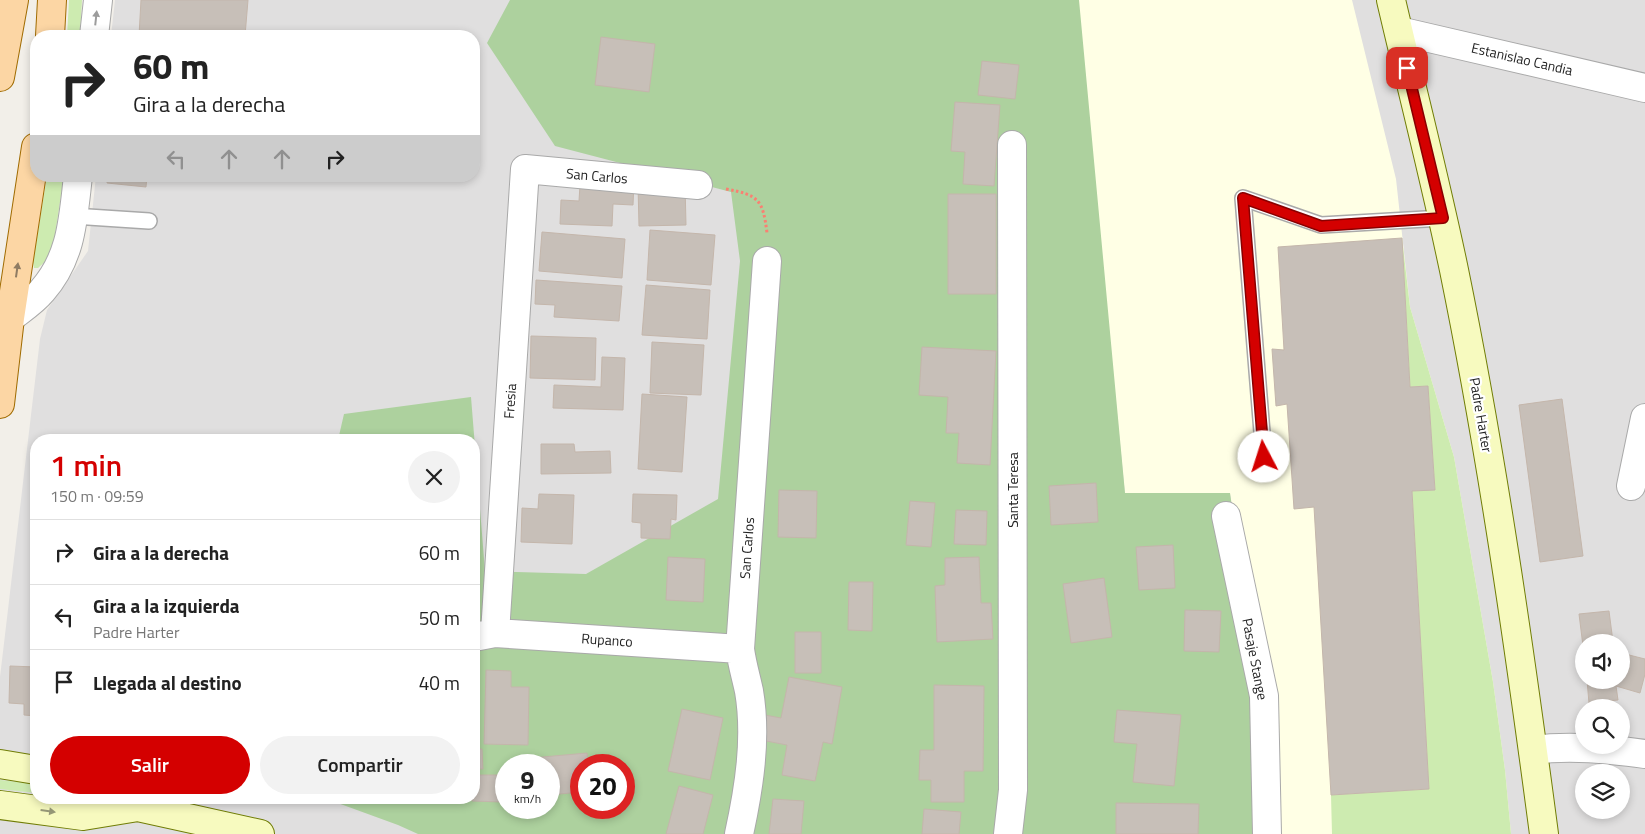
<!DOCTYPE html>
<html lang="es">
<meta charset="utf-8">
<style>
:root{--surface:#fff;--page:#f2f2f2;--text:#222;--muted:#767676;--line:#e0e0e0;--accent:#d40000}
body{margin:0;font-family:"Titillium Web",sans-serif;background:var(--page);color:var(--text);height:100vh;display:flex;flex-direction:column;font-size:19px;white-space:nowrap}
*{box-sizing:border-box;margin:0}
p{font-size:16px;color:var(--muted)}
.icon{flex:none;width:28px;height:28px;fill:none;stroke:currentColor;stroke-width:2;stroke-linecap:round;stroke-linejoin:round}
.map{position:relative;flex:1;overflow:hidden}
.sheet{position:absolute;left:30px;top:434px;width:450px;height:370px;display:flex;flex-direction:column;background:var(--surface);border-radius:20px;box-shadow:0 2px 8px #0003}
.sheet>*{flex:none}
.hud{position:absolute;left:30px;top:30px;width:450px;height:152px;border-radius:20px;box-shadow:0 2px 8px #0003;background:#fff;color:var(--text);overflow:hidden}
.controls{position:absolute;left:1575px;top:634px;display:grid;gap:10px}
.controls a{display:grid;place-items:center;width:55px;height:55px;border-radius:50%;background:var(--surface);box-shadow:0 2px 8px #0003;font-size:25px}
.speed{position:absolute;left:495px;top:754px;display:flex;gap:10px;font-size:25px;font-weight:700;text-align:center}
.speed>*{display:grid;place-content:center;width:65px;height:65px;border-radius:50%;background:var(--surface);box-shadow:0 2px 8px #0003;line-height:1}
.speed small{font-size:12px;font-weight:400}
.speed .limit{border:8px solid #d22;background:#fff;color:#111}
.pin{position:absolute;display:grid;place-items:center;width:42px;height:42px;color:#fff;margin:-21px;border-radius:10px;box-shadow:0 2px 8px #0006}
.me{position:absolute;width:55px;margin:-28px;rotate:355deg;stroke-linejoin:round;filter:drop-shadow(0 0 4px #0008)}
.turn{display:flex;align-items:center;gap:18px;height:105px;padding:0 20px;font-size:22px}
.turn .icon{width:65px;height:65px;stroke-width:2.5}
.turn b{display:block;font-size:35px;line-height:42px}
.lanes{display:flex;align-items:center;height:48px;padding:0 20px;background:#0003;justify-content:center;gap:25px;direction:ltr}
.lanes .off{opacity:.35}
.round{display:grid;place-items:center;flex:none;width:52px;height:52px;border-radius:26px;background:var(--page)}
.head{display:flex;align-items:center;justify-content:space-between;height:85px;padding:0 20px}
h1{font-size:30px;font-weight:600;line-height:38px;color:var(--accent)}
.button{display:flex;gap:10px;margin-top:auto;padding:10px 20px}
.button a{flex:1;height:58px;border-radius:30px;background:var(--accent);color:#fff;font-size:20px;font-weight:600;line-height:58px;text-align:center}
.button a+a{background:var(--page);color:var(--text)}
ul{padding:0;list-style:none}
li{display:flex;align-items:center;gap:15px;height:65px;padding:0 20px;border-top:1px solid var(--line)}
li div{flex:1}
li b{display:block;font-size:19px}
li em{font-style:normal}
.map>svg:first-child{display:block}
</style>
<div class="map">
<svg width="1645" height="834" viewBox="0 0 1645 834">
<rect width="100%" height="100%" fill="#f2efe9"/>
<path fill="#e0dfdf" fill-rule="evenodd" d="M115,0H1645V834H0V677L40,339L47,310L88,251L96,176H474V36H111ZM36,440H474V798H36ZM1584,642H1621V680H1584ZM1584,708H1621V745H1584ZM506,765H549V808H506ZM581,765H624V808H581ZM1584,772H1621V810H1584Z"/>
<path fill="#ffffe5" d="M1076,0H1352L1396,179L1410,307L1454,457L1493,682L1505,770L1511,834H1277L1270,709L1230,494H1125Z"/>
<path fill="#cdebb0" d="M69,0H82L80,36H67Z
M47,176H64L53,248L50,257L38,268H34L33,262Z
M1402,238L1410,307L1454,457L1493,682L1505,770L1511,834H1332L1331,795L1429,789L1412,491L1435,489L1428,386L1410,387Z
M0,780L36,784V793L0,789Z"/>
<path fill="#add19e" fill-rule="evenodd" d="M510,0H1079L1125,493H1230L1259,697L1260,834H418L398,825L324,798H474V440H338L344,414L471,397L485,571L586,574L718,499L740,261L731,192L555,146L487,43ZM506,765H549V808H506ZM581,765H624V808H581Z"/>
<path fill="#c7bfb8" stroke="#c4b6ab" d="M141,0H248L245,36H139Z
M601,37L655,44L649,92L595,85Z
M982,61L1019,65L1015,99L978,95Z
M955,102L1000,105L994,186L963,184L965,152L951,151Z
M108,176H147L146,187L107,183Z
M634,182L633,205L613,204L612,226L560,224L561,200L579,201L580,185Z
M685,184L686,225L639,226L638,185Z
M948,194H996V294H948Z
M650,230L715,235L711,285L647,280Z
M542,232L625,239L622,278L539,271Z
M1402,238L1410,387L1428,386L1435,490L1412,491L1429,789L1331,795L1314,507L1294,509L1287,404L1276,406L1272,349L1284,350L1278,247Z
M536,280L622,286L619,321L554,317L555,305L535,304Z
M646,285L710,290L707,339L642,335Z
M531,336L596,338L595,380L530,378Z
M652,342L704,345L701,395L650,393Z
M922,347L996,351L990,465L957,463L959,433H946L948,397L919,395Z
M602,357L625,358L623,410L553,408L554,385L601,387Z
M642,394L687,397L682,472L638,469Z
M1562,399L1583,556L1540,562L1519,405Z
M541,444H574L575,452L610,451L611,473L541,474Z
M1096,483L1098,522L1051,525L1049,486Z
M779,490L817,491L816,538L778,537Z
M539,494L574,495L572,544L521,542L522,508L538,509Z
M633,494L677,495L676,520L671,519L670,539L641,538V523L632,522Z
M910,501L935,503L931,547L906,545Z
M956,510L987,511L986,545L954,544Z
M1173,545L1175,588L1139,590L1136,547Z
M668,557L705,559L703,602L666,600Z
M979,557L981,603H991L993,639L937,642L935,586L945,585V558Z
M1104,578L1112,637L1071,643L1063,584Z
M849,582H873L872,631L848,630Z
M1185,610L1221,611L1219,652L1184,651Z
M1609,611L1613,642H1584V654L1579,614Z
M795,632H821V673H795Z
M1621,653L1645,659V674L1640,693L1616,686L1618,700L1589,703L1587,680H1621Z
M10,666L36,667V716L24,715V704L9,703Z
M486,670L511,671V687H529L528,745L484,744Z
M789,677L842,687L832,744L823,742L815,781L782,775L787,745L761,740L765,715L781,718Z
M934,685L984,686L983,771H964V802H931V780H919L920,750H934Z
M682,709L723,718L710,780L668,771Z
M1117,710L1181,715L1174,786L1133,782L1137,744L1114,742Z
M474,749H482L483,769H474Z
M587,753L588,765H581V792L549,795V765H521L520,759Z
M474,775H503L502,802L472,801V798H474Z
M679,786L713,795L703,834H666Z
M773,799L804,801L801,834H769Z
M1116,803L1199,804L1198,834H1116Z
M924,809L961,812L959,834H922Z"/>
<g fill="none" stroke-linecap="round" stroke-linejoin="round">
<g stroke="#a9a9a9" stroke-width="18">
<path id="service" d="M73,216L149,221
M1264,457L1243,198L1321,225L1443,218"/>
</g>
<g stroke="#a9a9a9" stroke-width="30">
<path id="minor" d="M1399,31L1645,88
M1631,486L1645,418
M1226,516L1264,696L1267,834
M495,633L525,169L698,185
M474,637L495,633L740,649
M1533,750C1571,745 1607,749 1645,754
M739,834C749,788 757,738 749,691C746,677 742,664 740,649L767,261
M1008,834L1013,790L1012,145"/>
</g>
<g stroke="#a9a9a9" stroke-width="30">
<path id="tertiary" d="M94,36L98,0
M10,318C20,310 33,302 42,291C72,257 73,219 78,176"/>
</g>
<g stroke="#707d05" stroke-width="30">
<path id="secondary" d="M1391,0C1412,90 1435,179 1454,270C1492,456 1519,645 1544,834
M0,764L36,770
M121,798L138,807L260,834
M0,805L83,816L138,807"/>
</g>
<g stroke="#a06b00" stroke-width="30">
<path id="primary" d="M50,36L52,0
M0,77L14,0
M0,404L10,318L36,147"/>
</g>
<path stroke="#fa8072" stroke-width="3" stroke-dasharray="2.5 2.5" stroke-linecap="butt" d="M726,189C759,195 763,200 767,233"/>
<use href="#service" stroke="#fff" stroke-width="15"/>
<use href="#minor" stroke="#fff" stroke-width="28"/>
<use href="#tertiary" stroke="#fff" stroke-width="28"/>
<use href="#secondary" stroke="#f7fabf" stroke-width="28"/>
<use href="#primary" stroke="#fcd6a4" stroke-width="28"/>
</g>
<defs><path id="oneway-solid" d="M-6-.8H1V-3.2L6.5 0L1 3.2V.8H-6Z" transform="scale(1.25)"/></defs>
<use fill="#9c9c9c" href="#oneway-solid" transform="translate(96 18) rotate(-84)"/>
<use fill="#8f7c63" href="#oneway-solid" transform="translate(17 270) rotate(-82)"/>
<use fill="#979978" href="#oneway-solid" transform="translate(48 811) rotate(8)"/>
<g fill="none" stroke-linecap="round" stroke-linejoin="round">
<g stroke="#8a0000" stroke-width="12">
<path id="route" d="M1264,457L1243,198L1321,226L1443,218L1407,68"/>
</g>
<use href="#route" stroke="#d40000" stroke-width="9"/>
</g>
<g text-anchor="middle" stroke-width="4.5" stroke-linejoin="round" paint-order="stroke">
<g font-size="14" fill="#222" stroke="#fff">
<text transform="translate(1522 59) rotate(13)" y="5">Estanislao Candia</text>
<text transform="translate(597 176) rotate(5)" y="5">San Carlos</text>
<text transform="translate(510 401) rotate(-86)" y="5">Fresia</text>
<text transform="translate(1481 415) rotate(80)" y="5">Padre Harter</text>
<text transform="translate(1013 490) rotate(-90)" y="5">Santa Teresa</text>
<text transform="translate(747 548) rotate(-86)" y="5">San Carlos</text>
<text transform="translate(607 640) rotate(4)" y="5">Rupanco</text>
<text transform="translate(1255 659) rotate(79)" y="5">Pasaje Stange</text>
</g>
</g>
</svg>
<div class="controls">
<a><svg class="icon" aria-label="sound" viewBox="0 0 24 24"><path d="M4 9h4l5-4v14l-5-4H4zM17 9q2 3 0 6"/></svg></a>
<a><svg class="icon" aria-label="search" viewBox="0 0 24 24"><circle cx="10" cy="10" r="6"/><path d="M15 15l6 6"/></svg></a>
<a><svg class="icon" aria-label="layers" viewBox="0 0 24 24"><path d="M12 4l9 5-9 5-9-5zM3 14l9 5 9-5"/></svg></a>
</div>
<div class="speed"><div>9<small>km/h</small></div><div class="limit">20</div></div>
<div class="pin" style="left:1407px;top:68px;background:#d93025"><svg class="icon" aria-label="arrive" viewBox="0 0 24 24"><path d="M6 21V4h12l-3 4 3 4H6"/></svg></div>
<svg class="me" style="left:1264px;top:457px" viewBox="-20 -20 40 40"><circle r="19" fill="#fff"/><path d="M0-13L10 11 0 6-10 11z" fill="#d40000"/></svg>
<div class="hud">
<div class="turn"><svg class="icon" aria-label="right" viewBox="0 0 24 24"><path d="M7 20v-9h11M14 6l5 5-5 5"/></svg><div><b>60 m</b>Gira a la derecha</div></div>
<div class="lanes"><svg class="icon off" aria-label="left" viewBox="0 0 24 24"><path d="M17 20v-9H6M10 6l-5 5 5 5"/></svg><svg class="icon off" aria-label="ahead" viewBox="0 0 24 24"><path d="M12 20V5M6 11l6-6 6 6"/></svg><svg class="icon off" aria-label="ahead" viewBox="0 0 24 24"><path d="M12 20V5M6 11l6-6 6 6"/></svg><svg class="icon" aria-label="right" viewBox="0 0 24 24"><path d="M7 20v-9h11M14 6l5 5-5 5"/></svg></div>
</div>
<section class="sheet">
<div class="head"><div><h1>1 min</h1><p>150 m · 09:59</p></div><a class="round"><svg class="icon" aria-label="close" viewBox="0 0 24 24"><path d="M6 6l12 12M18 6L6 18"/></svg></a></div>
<ul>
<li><svg class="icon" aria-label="right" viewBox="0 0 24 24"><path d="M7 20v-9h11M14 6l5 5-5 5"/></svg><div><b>Gira a la derecha</b></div><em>60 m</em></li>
<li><svg class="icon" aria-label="left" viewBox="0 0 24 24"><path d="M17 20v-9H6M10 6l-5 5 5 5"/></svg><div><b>Gira a la izquierda</b><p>Padre Harter</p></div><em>50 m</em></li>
<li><svg class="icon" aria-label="arrive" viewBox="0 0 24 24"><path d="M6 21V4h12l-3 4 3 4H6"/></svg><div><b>Llegada al destino</b></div><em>40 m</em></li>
</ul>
<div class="button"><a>Salir</a><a>Compartir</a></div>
</section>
</div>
